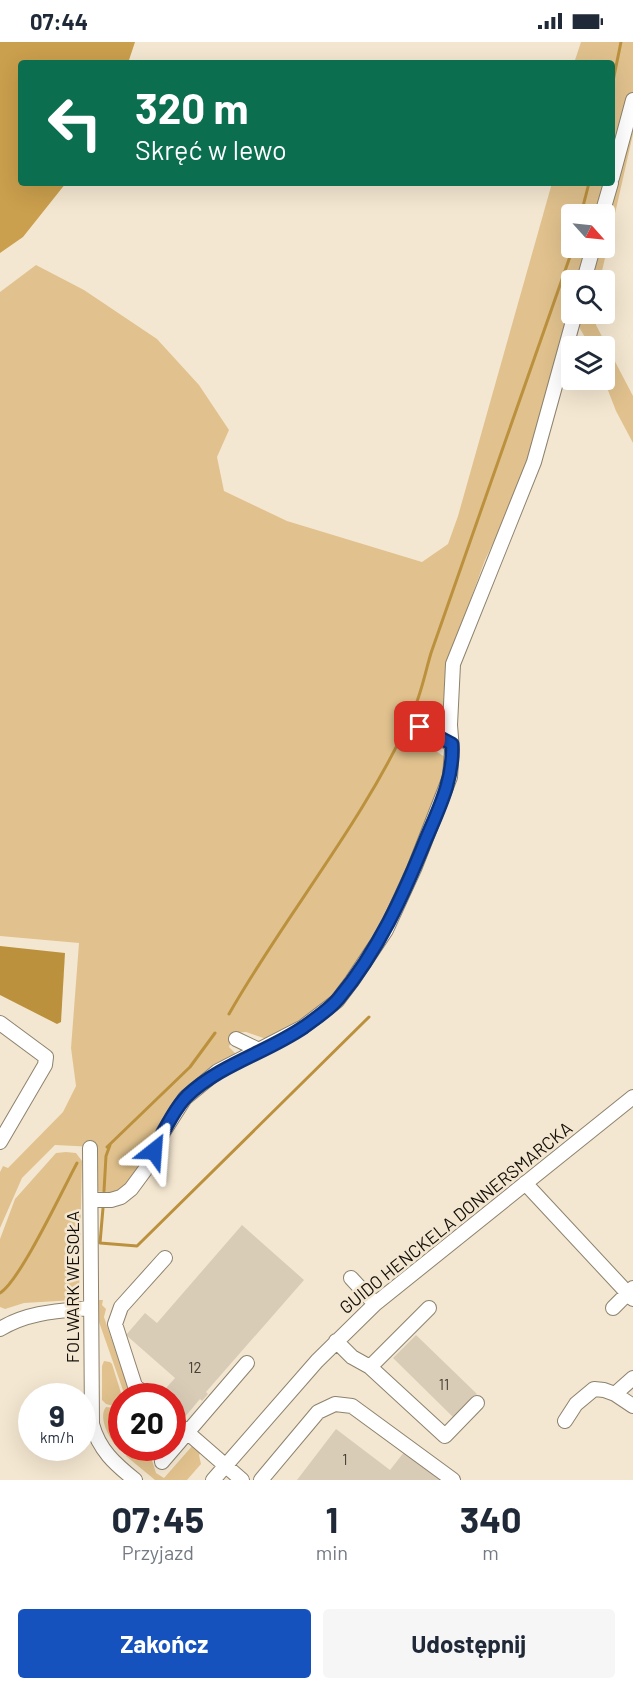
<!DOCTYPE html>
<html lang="pl">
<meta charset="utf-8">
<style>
:root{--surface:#fff;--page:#f6f6f7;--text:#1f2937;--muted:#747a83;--accent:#1652be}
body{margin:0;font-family:Barlow,sans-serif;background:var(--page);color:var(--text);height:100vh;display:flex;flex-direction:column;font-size:22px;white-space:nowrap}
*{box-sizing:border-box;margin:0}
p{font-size:20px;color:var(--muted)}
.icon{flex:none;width:33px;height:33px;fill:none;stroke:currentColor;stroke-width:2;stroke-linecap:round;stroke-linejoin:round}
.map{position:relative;height:1438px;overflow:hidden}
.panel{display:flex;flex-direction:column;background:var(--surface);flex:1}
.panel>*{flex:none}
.banner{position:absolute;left:18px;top:18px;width:597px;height:126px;border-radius:6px;box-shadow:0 6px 24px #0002;background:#0b6e4f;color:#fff;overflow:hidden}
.needle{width:39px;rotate:117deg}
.fabs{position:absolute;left:561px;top:162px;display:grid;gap:12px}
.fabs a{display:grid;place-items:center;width:54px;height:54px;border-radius:6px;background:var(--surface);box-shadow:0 6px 24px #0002;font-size:30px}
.speed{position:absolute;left:18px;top:1341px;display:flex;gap:12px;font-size:30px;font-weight:700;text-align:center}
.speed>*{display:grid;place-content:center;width:78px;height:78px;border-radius:50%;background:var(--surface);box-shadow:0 6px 24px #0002;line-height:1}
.speed small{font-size:15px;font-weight:400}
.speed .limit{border:9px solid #d22;background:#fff;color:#111}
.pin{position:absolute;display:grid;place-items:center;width:51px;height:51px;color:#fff;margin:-26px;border-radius:12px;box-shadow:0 3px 9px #0006}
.me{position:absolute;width:66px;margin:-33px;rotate:28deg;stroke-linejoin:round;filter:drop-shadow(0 0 4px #0008)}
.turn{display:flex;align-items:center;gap:21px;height:126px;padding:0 18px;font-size:27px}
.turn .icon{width:78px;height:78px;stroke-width:2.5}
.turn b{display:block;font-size:42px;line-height:51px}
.eta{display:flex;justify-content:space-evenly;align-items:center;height:102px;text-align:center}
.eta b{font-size:36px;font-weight:700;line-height:42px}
.action{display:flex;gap:12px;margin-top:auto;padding:12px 18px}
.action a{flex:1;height:69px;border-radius:6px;background:var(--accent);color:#fff;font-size:24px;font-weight:700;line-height:69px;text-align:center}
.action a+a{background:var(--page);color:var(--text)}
.status{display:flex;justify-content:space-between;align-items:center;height:42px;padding:0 30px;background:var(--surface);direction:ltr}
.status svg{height:16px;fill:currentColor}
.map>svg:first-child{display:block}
</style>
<div class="status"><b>07:44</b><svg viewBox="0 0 49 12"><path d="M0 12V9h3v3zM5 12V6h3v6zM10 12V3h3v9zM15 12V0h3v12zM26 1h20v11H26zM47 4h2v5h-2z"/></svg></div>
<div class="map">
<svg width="633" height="1438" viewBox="0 0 633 1438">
<rect width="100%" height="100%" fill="#f4e7d1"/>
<path fill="#e1c28e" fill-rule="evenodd" d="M581,0H633V92L600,238H572V272H597L596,283L633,354V401L616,369L604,338V304H590L579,285L574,304H572L571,311L509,468L485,518L445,627L444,677L437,680L424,675L413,694L445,715V734C411,819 381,915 309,975C297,985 282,991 269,998L246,990L234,991L229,1005L238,1014L194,1040L140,1128L128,1143L114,1152L96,1149L95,1105L55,1103L22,1136L0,1186V1130L3,1124L8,1126L63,1070L76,1044L71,1006L79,901L0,894V250L36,223L84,248L157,297L199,343L229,388L217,415L224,449L287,479L422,520L448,502L458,474L552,141H612V21H574ZM572,172H604V206H572Z
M66,1110L76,1111L82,1119L79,1254L75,1258L24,1261L5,1267L0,1265V1197L15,1157L56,1111Z
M98,1258H103L102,1263L106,1267L104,1275L131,1354H125L99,1280Z
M104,1319L110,1320L112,1322L122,1354L121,1366L106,1362L102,1358V1324Z
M106,1365L115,1366L121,1369L122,1406H127L120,1408C111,1400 97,1376 106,1365Z
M193,1403L201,1410L199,1413L201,1422L187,1438H155L126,1414L130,1406H148L156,1431L164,1436Z"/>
<path fill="#ca9f4d" d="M0,0H135L128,21H21V141H66L23,195L0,211Z"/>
<path fill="#bb913e" d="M0,904L65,911L61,980L57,982L0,953Z"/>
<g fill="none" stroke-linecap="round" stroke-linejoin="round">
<path stroke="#bb913e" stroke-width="3" d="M612,44L621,0
M581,172L589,141
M229,972C287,870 364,780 412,672C421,653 425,631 431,611L573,206
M107,1105L190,1025L215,991
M104,1149L106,1114L110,1103
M103,1166L100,1201L137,1204L369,975
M0,1251C20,1239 63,1147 77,1121"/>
</g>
<path fill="#d9ccb7" d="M242,1183L304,1238L206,1350L208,1352L202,1359L200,1357L184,1376L172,1366V1354H159L175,1336L126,1293L145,1271L157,1281Z
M416,1293L477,1352L454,1376L393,1316Z
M336,1387L390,1428L405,1409L444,1438H297Z"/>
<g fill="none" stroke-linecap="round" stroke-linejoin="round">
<g stroke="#8d826d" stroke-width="16">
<path id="minor" d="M612,136L633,58
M602,172L611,141
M584,238L593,206
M420,685L451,702
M0,981L46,1015L45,1023L0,1100
M236,997L259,1008
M90,1106L92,1382C99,1408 115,1422 135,1438
M525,1141L633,1257
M91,1158H111L121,1155L131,1147L145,1128L164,1089L185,1056L218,1029L303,985L337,959L352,939L386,888L414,827L450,735L452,708L450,683L453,622L534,420L575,272
M351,1236L375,1262
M613,1266L633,1246
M0,1287C28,1270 58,1269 90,1266
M336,1299L352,1315L370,1325L445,1394L477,1361
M370,1325L429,1266
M633,1336L615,1352L633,1364
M147,1354L135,1344L115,1282L121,1265L165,1216
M172,1377L242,1438
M565,1379L576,1362L594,1347L604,1348L615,1352
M162,1420L247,1321
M213,1438L317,1319L375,1262L633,1055
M261,1438L318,1370L335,1362L352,1364L453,1438"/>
</g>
<use href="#minor" stroke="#fff" stroke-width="14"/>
</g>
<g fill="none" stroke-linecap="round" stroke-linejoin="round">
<g stroke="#0e357c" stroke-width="15">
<path id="route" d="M154,1109C162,1092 174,1067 187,1054C221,1022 266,1011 304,985C315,977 330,967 339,956C378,909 403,854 426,797C439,766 454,737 452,702L420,685"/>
</g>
<use href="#route" stroke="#1652be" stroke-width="10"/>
</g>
<g text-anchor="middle" stroke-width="5" stroke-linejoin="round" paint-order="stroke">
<g font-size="15" fill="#443e34">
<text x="195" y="1331">12</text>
<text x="444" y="1348">11</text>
<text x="345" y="1423">1</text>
</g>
<g font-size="18" fill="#130f08" stroke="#f4e7d1">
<text transform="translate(456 1176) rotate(-39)" y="6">GUIDO HENCKELA DONNERSMARCKA</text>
<text transform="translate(73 1245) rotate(-90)" y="6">FOLWARK WESOŁA</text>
</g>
</g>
</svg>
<div class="fabs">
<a><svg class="needle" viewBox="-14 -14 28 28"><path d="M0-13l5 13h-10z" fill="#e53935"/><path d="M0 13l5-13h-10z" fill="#747a83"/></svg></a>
<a><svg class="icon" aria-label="search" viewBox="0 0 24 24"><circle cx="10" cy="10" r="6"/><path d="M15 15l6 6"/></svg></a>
<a><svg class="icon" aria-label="layers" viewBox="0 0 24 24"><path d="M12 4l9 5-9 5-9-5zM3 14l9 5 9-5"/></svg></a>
</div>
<div class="speed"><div>9<small>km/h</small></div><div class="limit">20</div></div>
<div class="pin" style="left:420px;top:685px;background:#d93025"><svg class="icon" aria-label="arrive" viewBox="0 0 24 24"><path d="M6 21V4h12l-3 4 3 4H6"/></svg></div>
<svg class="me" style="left:154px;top:1109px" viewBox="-20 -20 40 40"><path d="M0-17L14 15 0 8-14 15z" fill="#1652be" stroke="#fff" stroke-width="4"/></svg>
<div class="banner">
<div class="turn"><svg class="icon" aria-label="left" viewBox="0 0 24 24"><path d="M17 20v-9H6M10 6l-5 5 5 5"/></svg><div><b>320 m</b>Skręć w lewo</div></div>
</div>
</div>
<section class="panel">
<div class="eta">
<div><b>07:45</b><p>Przyjazd</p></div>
<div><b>1</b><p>min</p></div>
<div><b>340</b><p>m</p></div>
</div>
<div class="action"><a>Zakończ</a><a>Udostępnij</a></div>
</section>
